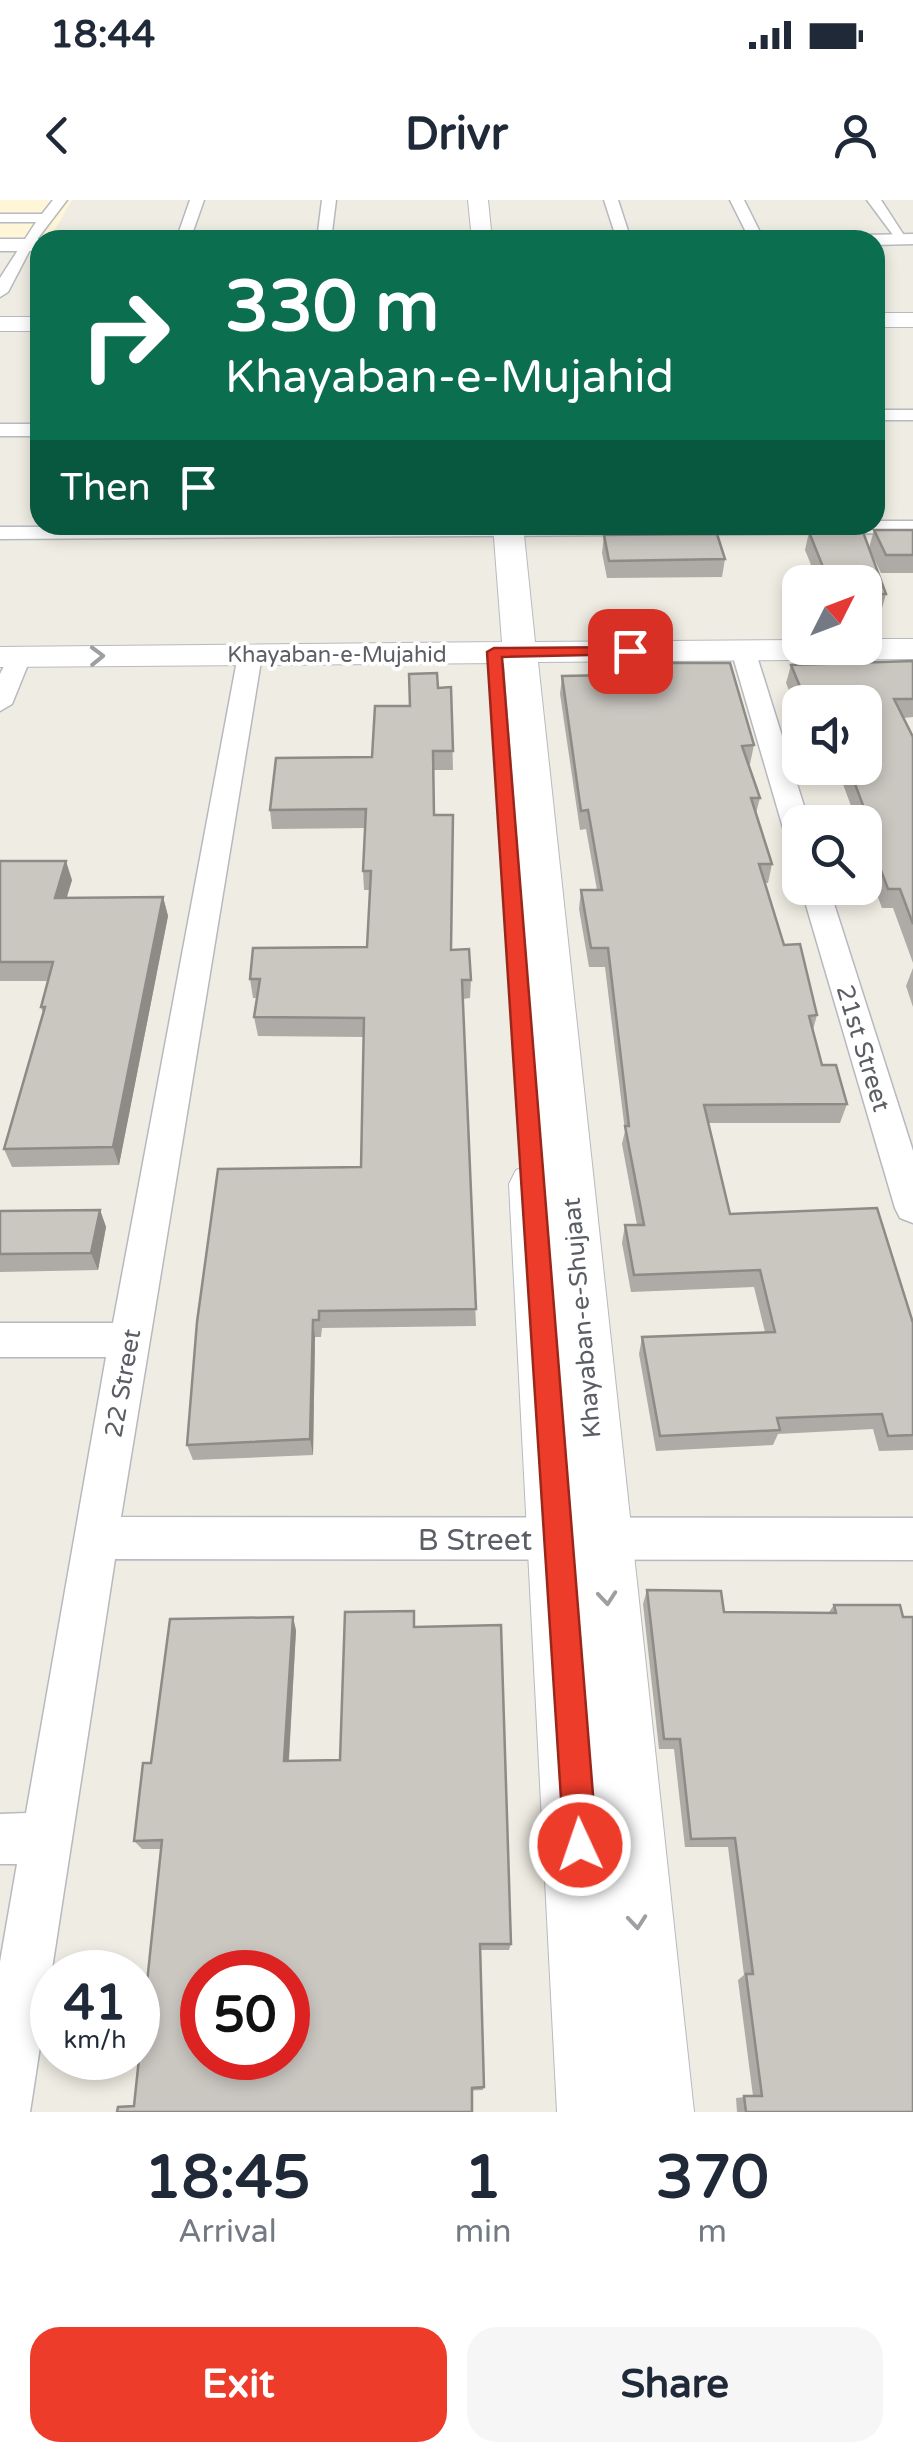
<!DOCTYPE html>
<style>
:root{--surface:#fff;--page:#f6f6f7;--text:#1f2937;--muted:#747a83;--accent:#ee3c2a}
body{margin:0;font-family:"Varela Round",sans-serif;background:var(--page);color:var(--text);height:100vh;display:flex;flex-direction:column;font-size:38px;white-space:nowrap}
*{box-sizing:border-box;margin:0}
p{font-size:32px;color:var(--muted)}
.icon{flex:none;width:55px;height:55px;fill:none;stroke:currentColor;stroke-width:2;stroke-linecap:round;stroke-linejoin:round}
.map{position:relative;height:1912px;overflow:hidden}
.drawer{display:flex;flex-direction:column;background:var(--surface);flex:1}
.drawer>*{flex:none}
.banner{position:absolute;left:30px;top:30px;width:855px;height:305px;border-radius:30px;box-shadow:0 5px 15px #0003;background:#0b6e4f;color:#fff;overflow:hidden}
.needle{width:65px;rotate:48deg}
.tools{position:absolute;left:782px;top:365px;display:grid;gap:20px}
.tools a{display:grid;place-items:center;width:100px;height:100px;border-radius:20px;background:var(--surface);box-shadow:0 5px 15px #0003;font-size:50px}
.speed{position:absolute;left:30px;top:1750px;display:flex;gap:20px;font-size:50px;font-weight:700;text-align:center}
.speed>*{display:grid;place-content:center;width:130px;height:130px;border-radius:50%;background:var(--surface);box-shadow:0 5px 15px #0003;line-height:1}
.speed small{font-size:25px;font-weight:400}
.speed .limit{border:15px solid #d22;background:#fff;color:#111}
.pin{position:absolute;display:grid;place-items:center;width:85px;height:85px;color:#fff;margin:-42px;border-radius:20px;box-shadow:0 5px 15px #0006}
.me{position:absolute;width:110px;margin:-55px;rotate:357deg;stroke-linejoin:round;filter:drop-shadow(0 0 8px #0008)}
.turn{display:flex;align-items:center;gap:35px;height:210px;padding:0 30px;font-size:45px}
.turn .icon{width:130px;height:130px;stroke-width:2.5}
.turn b{display:block;font-size:70px;line-height:85px}
.then{display:flex;align-items:center;height:95px;padding:0 30px;background:#0003;gap:20px;font-size:38px}
.eta{display:flex;justify-content:space-evenly;align-items:center;height:170px;text-align:center}
.eta b{font-size:60px;font-weight:700;line-height:70px}
.action{display:flex;gap:20px;margin-top:auto;padding:20px 30px}
.action a{flex:1;height:115px;border-radius:30px;background:var(--accent);color:#fff;font-size:40px;font-weight:700;line-height:115px;text-align:center}
.action a+a{background:var(--page);color:var(--text)}
.status{display:flex;justify-content:space-between;align-items:center;height:70px;padding:0 50px;background:var(--surface);direction:ltr}
.status svg{height:28px;fill:currentColor}
header{display:flex;justify-content:space-between;align-items:center;height:130px;padding:0 30px;background:var(--surface);font-size:45px;font-weight:700}
.map>svg:first-child{display:block}
</style>
<div class="status"><b>18:44</b><svg viewBox="0 0 49 12"><path d="M0 12V9h3v3zM5 12V6h3v6zM10 12V3h3v9zM15 12V0h3v12zM26 1h20v11H26zM47 4h2v5h-2z"/></svg></div>
<header><svg class="icon" aria-label="back" viewBox="0 0 24 24"><path d="M15 5l-7 7 7 7"/></svg>Drivr<svg class="icon" aria-label="person" viewBox="0 0 24 24"><circle cx="12" cy="8" r="4"/><path d="M4 21q1-7 8-7t8 7"/></svg></header>
<div class="map">
<svg width="913" height="1912" viewBox="0 0 913 1912">
<rect width="100%" height="100%" fill="#efece3"/>
<path fill="#fff6d8" d="M0,0H72L49,40H0Z"/>
<g fill="none" stroke-linecap="round" stroke-linejoin="round">
<g stroke="#b6b9be" stroke-width="3">
<path id="minor" d="M53,0H67L32,46L8,92L0,97V78L36,22H0V14H42Z
M190,0H204L190,40H176Z
M322,0H336L331,40H317Z
M604,0H618L631,40H617Z
M730,0H744L764,40H750Z
M867,0H881L909,43H899Z
M875,210H913V220H875Z
M0,224H40V236H0Z
M875,321H913V333L0,339V327L875,325Z
M743,443L755,450L809,622H800V647L786,638L731,450Z
M250,448L262,455L121,1317L913,1318V1360L115,1359L30,1912H0V1762L17,1664H0V1614L26,1613L106,1157H0V1123H113L238,455Z
M19,450L31,457L12,504L0,511V474L11,452Z
M801,688H829L913,951V1023L900,1018L895,1008Z"/>
</g>
<g stroke="#b6b9be" stroke-width="3">
<path id="tertiary" d="M913,34V44L875,45V40H856L865,35Z
M0,39H40L42,40L40,51H0Z"/>
</g>
<g stroke="#b7bac0" stroke-width="2">
<path id="secondary" d="M468,0H488L492,40H472Z
M875,113H913V127H875Z
M0,117H40V131H0Z
M493,325H523L535,442L800,440V448H865V439H913V459L538,462L694,1912H557L509,984L516,970L534,964L542,966L504,463L0,467V447L502,442Z"/>
</g>
<use href="#minor" fill="#fff" fill-rule="evenodd"/>
<use href="#tertiary" fill="#fff" fill-rule="evenodd"/>
<use href="#secondary" fill="#fff" fill-rule="evenodd"/>
</g>
<path fill="#aeaaa5" d="M874,330H913V373H881L869,348Z
M809,332L886,394L881,412H865V382H818L805,350Z
M604,335L725,359L722,377L607,378L602,353Z
M913,461V517L904,518L913,537V763L893,708H882L865,663V622H857L837,568H865V502H800V517L786,483L791,465Z
M664,463L754,545L750,564H749L760,598L756,613L772,664L768,683H765L784,745L817,815L813,830L822,865L847,904L840,923H708L730,1014L913,1123V1250L879,1251L873,1229L778,1234L773,1245L656,1251L639,1154L642,1137L765,1132L754,1087L631,1092L622,1043L625,1025H637L622,944L625,931L605,767H589L579,709L581,690H597L586,629L580,630L560,494L562,476L663,474Z
M451,487L453,570H433L434,615L451,750L471,780L470,798L463,799L476,1126L322,1128L321,1137H315L313,1255L193,1260L187,1245L361,967L364,837L258,836L254,817L257,798H253L250,779L367,747L370,690H364L363,671L365,628L272,629L270,610L372,557L410,506L438,488Z
M0,661L72,680L66,698L163,697L168,716L119,965L12,967L4,949L43,813L41,807L48,781H0Z
M913,768V807L906,786Z
M100,1010L106,1027L98,1070L0,1072V1011Z
M647,1390L724,1412H829L834,1405L913,1912H737L736,1898L753,1896L738,1780L744,1775L728,1647H685L674,1549H659L643,1404Z
M415,1427L511,1744L509,1750H480L483,1890L134,1906L162,1649H142L134,1641L151,1563L296,1430L289,1561L340,1560Z"/>
<path fill="#8d8b86" d="M66,661L72,680L61,717L55,698Z
M163,697L168,716L119,965L113,947Z
M100,1010L106,1027L98,1070L91,1053Z
M313,1120L315,1137L313,1255L310,1239Z
M293,1417L296,1430L288,1571L284,1561Z"/>
<path fill="#cac6c0" stroke="#8d8b86" stroke-width="2.5" fill-rule="evenodd" d="M874,330H913V355H886Z
M809,332H863L886,394H865V382H829Z
M717,334L725,359L609,361L604,335Z
M913,461V499H894L913,537V724L900,689H888L865,628V624H870L849,568H865V502L806,501L791,465Z
M664,463H730L754,545L742,546L760,598H751L772,664H759L784,745L800,744L817,815L809,816L822,865H836L847,904L704,905L730,1014L877,1008L913,1123V1235L888,1236L882,1214L777,1218L780,1230L660,1236L642,1137L775,1132L760,1070L634,1075L625,1025H644L625,926H629L608,748H591L581,690H602L588,610L581,611L562,476L667,474Z
M437,473L438,488L451,487L453,551H433L434,615H453L451,750L469,749L471,780H462L476,1109L319,1111V1120H313L310,1239L187,1245L197,1122L218,969L361,967L364,818L254,817L260,779H250L253,748L367,747L371,671H363L366,609L270,610L276,558L372,557L375,506H410L409,474Z
M0,661H66L55,698L163,697L113,947L4,949L45,807H41L53,762H0Z
M100,1010L91,1053L0,1054V1011Z
M647,1390L721,1391L724,1412L836,1413L834,1405H900L903,1417H913V1912H746L744,1896H762L746,1774H753L735,1638L691,1639L680,1539H664Z
M414,1411V1427L501,1425L511,1744H480L484,1887L472,1888V1912H117L118,1907L134,1906L162,1640L134,1641L143,1563H151L170,1419L293,1417L284,1561L340,1560L345,1412ZM202,1772H288V1858H202Z"/>
<defs><path id="oneway-chevron" d="M-2-3.5L2.5 0L-2 3.5" fill="none" stroke-width="1.6" stroke-linecap="round" stroke-linejoin="round" transform="scale(2.5)"/></defs>
<g stroke="#9d9fa3">
<use href="#oneway-chevron" transform="translate(97 456) rotate(-1)"/>
<use href="#oneway-chevron" transform="translate(607 1398) rotate(85)"/>
<use href="#oneway-chevron" transform="translate(637 1722) rotate(85)"/>
</g>
<path fill="#ee3c2a" stroke="#9b271b" stroke-width="2.5" d="M630,447L635,448V454L502,457L597,1645L592,1657L580,1662L569,1657L564,1645L487,452L494,448Z"/>
<g text-anchor="middle" stroke-width="8" stroke-linejoin="round" paint-order="stroke">
<g font-size="22" fill="#5b5f65" stroke="#fff">
<text x="337" y="462">Khayaban-e-Mujahid</text>
</g>
<g font-size="25" fill="#5b5f65" stroke="#fff">
<text transform="translate(864 848) rotate(73)" y="9">21st Street</text>
<text transform="translate(581 1118) rotate(-95)" y="9">Khayaban-e-Shujaat</text>
<text transform="translate(122 1183) rotate(-80)" y="9">22 Street</text>
</g>
<g font-size="30" fill="#5b5f65" stroke="#fff">
<text x="475" y="1350">B Street</text>
</g>
</g>
</svg>
<div class="tools">
<a><svg class="needle" viewBox="-14 -14 28 28"><path d="M0-13l5 13h-10z" fill="#e53935"/><path d="M0 13l5-13h-10z" fill="#747a83"/></svg></a>
<a><svg class="icon" aria-label="sound" viewBox="0 0 24 24"><path d="M4 9h4l5-4v14l-5-4H4zM17 9q2 3 0 6"/></svg></a>
<a><svg class="icon" aria-label="search" viewBox="0 0 24 24"><circle cx="10" cy="10" r="6"/><path d="M15 15l6 6"/></svg></a>
</div>
<div class="speed"><div>41<small>km/h</small></div><div class="limit">50</div></div>
<div class="pin" style="left:630px;top:451px;background:#d93025"><svg class="icon" aria-label="arrive" viewBox="0 0 24 24"><path d="M6 21V4h12l-3 4 3 4H6"/></svg></div>
<svg class="me" style="left:580px;top:1645px" viewBox="-20 -20 40 40"><circle r="17" fill="#ee3c2a" stroke="#fff" stroke-width="3"/><path d="M0-11L8 9 0 5-8 9z" fill="#fff"/></svg>
<div class="banner">
<div class="turn"><svg class="icon" aria-label="right" viewBox="0 0 24 24"><path d="M7 20v-9h11M14 6l5 5-5 5"/></svg><div><b>330 m</b>Khayaban-e-Mujahid</div></div>
<div class="then">Then<svg class="icon" aria-label="arrive" viewBox="0 0 24 24"><path d="M6 21V4h12l-3 4 3 4H6"/></svg></div>
</div>
</div>
<section class="drawer">
<div class="eta">
<div><b>18:45</b><p>Arrival</p></div>
<div><b>1</b><p>min</p></div>
<div><b>370</b><p>m</p></div>
</div>
<div class="action"><a>Exit</a><a>Share</a></div>
</section>
